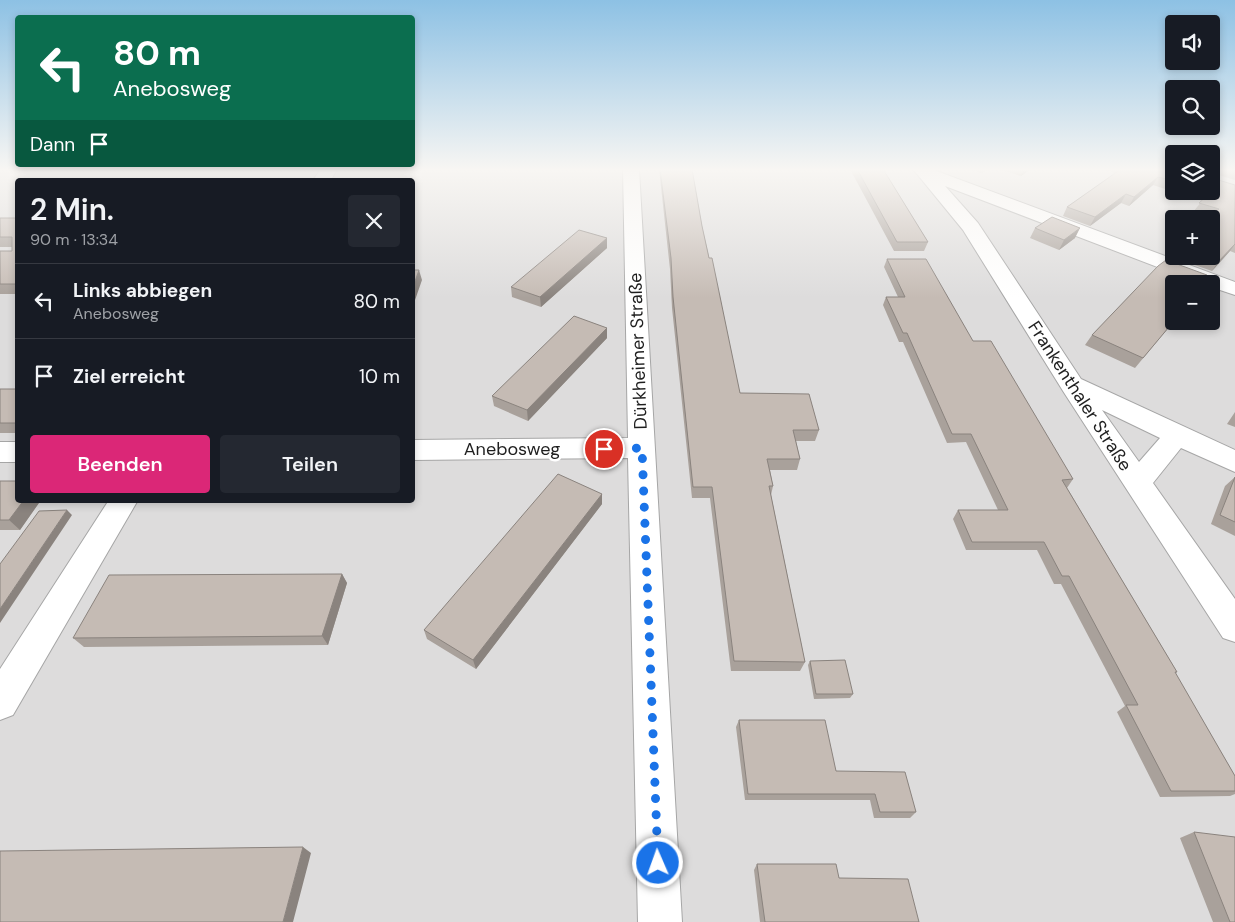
<!DOCTYPE html>
<html lang="de">
<meta charset="utf-8">
<style>
:root{--surface:#171b24;--page:#242831;--text:#f1f3f6;--muted:#9ea1a6;--line:#363941;--accent:#db2777}
body{margin:0;font-family:"DM Sans",sans-serif;background:var(--page);color:var(--text);height:100vh;display:flex;flex-direction:column;font-size:19px;white-space:nowrap}
*{box-sizing:border-box;margin:0}
p{font-size:16px;color:var(--muted)}
.icon{flex:none;width:28px;height:28px;fill:none;stroke:currentColor;stroke-width:2;stroke-linecap:round;stroke-linejoin:round}
.map{position:relative;flex:1;overflow:hidden}
.panel{position:absolute;left:15px;top:178px;width:400px;height:325px;display:flex;flex-direction:column;background:var(--surface);border-radius:5px;box-shadow:0 2px 8px #0003}
.panel>*{flex:none}
.top-card{position:absolute;left:15px;top:15px;width:400px;height:152px;border-radius:5px;box-shadow:0 2px 8px #0003;background:#0b6e4f;color:#fff;overflow:hidden}
.controls{position:absolute;left:1165px;top:15px;display:grid;gap:10px}
.controls a{display:grid;place-items:center;width:55px;height:55px;border-radius:5px;background:var(--surface);box-shadow:0 2px 8px #0003;font-size:25px}
.pin{position:absolute;display:grid;place-items:center;width:42px;height:42px;color:#fff;margin:-21px;border:2px solid #fff;border-radius:50%;box-shadow:0 1px 5px #0007}
.me{position:absolute;width:55px;margin:-28px;rotate:358deg;stroke-linejoin:round;filter:drop-shadow(0 0 4px #0008)}
.turn{display:flex;align-items:center;gap:18px;height:105px;padding:0 15px;font-size:22px}
.turn .icon{width:65px;height:65px;stroke-width:2.5}
.turn b{display:block;font-size:35px;line-height:42px}
.then{display:flex;align-items:center;height:48px;padding:0 15px;background:#0003;gap:10px;font-size:19px}
.round{display:grid;place-items:center;flex:none;width:52px;height:52px;border-radius:5px;background:var(--page)}
.head{display:flex;align-items:center;justify-content:space-between;height:85px;padding:0 15px}
h1{font-size:30px;font-weight:600;line-height:38px}
.primary-button{display:flex;gap:10px;margin-top:auto;padding:10px 15px}
.primary-button a{flex:1;height:58px;border-radius:5px;background:var(--accent);color:#fff;font-size:20px;font-weight:600;line-height:58px;text-align:center}
.primary-button a+a{background:var(--page);color:var(--text)}
ul{padding:0;list-style:none}
li{display:flex;align-items:center;gap:15px;height:75px;padding:0 15px;border-top:1px solid var(--line)}
li div{flex:1}
li b{display:block;font-size:19px}
li em{font-style:normal}
.map>svg:first-child{display:block}
</style>
<div class="map">
<svg width="1235" height="922" viewBox="0 0 1235 922">
<rect width="100%" height="100%" fill="#f0ece5"/>
<path fill="#dddcdc" fill-rule="evenodd" d="M0,169H1174V191H1211V169H1235V922H0ZM18,180H412V500H18ZM1174,219H1211V256H1174ZM1174,284H1211V321H1174Z"/>
<g fill="none" stroke-linecap="round" stroke-linejoin="round">
<g stroke="#a6a6a6" stroke-width="2">
<path id="street" d="M321,169H337L331,180H313Z
M623,169H639L682,922H638L628,458L412,460V440L628,438Z
M913,169H931L1235,282V295L1211,287V284H1202L945,186L978,223L1081,379L1235,450V472L1181,448L1153,483L1235,599V642L1223,638L1063,391L963,230ZM1102,410L1160,438L1139,462Z
M0,442H18V462H0Z
M109,500H138L13,715L0,720V669Z"/>
</g>
<use href="#street" fill="#fff" fill-rule="evenodd"/>
</g>
<path fill="#a9a19b" d="M659,169H692L702,226L740,393L819,430L815,441H796L800,459L797,470H770L773,486L771,495L805,662L800,671H731L710,498H692L672,308L670,269Z
M850,169H883L928,242L924,251H894Z
M971,169H989L981,173Z
M999,169H1031L1021,176Z
M1104,169H1174V191H1211V169H1235V180L1215,174V179L1235,185V253L1230,251L1212,271L1172,257L1174,255V256H1211L1210,217L1193,212L1202,201L1153,185L1129,206L1121,203L1090,226L1063,216L1067,207L1115,173Z
M0,218H18V294H0V251H12V247H0Z
M1035,228L1075,238L1059,250L1030,238Z
M607,238V248L541,307L512,297L511,287Z
M887,259L973,341L1073,479L1067,488L1177,672L1175,673L1235,776V794L1230,796L1160,797L1117,712L1125,706L1061,584H1054L1037,550H966L953,519L958,510H998L966,442L947,443L903,342H899L883,305L886,297H898L884,267Z
M1200,284L1174,321L1135,368L1085,345L1092,335Z
M607,328V338L528,421L494,406L492,396Z
M0,389H18V433H0Z
M1235,412V427L1227,424Z
M1235,477V536L1211,524L1225,486Z
M0,481L18,500H41L20,530H0Z
M602,494V504L476,669L427,639L424,630Z
M342,574L347,583L328,645L84,647L73,638Z
M810,661L853,694L850,698L814,699L808,665Z
M739,720L836,771L916,812L910,818H874L870,800H745L736,727Z
M1194,832L1235,922H1213L1180,838Z
M757,864L839,878L919,922H760L754,870Z"/>
<path fill="#8a837e" d="M983,169H989L981,173Z
M1024,169H1031L1021,176Z
M1158,177L1153,185L1129,206L1134,197Z
M1126,194L1121,203L1090,226L1095,217Z
M1080,228L1075,238L1059,250L1064,240Z
M607,238V248L541,307L540,297Z
M1235,244L1230,251L1212,271L1218,262Z
M419,270L422,280L414,303L412,297V290Z
M607,328V338L528,421L527,410Z
M602,494V504L476,669L473,660Z
M24,500H41L20,530L9,520Z
M67,510L72,515L0,623V609Z
M342,574L347,583L328,645L322,636Z
M303,847L311,853L293,922H283Z"/>
<path fill="#c5bbb4" stroke="#8a837e" d="M660,169H692L702,226L709,258H712L740,393L809,394L819,430H793L800,459H767L773,486H769L805,662L734,661L712,487H693L673,297L671,258Z
M857,169H883L928,242H897Z
M1121,169H1174V181L1158,177L1134,197L1126,194L1095,217L1067,207Z
M1211,169H1215V179L1235,185V244L1218,262L1202,256H1211V219H1209L1219,209L1199,203L1210,193L1205,191H1211Z
M1052,217L1080,228L1064,240L1035,228Z
M0,218H18V284H0V251H12V237H0Z
M579,230L607,238L540,297L511,287Z
M887,259H926L973,341H991L1073,479L1062,480L1177,672H1175L1235,776V791H1171L1126,705H1138L1069,576H1062L1044,542H972L958,510H1008L971,434H952L907,333H903L886,297H905Z
M1166,260L1207,275L1199,283L1201,284H1174V321L1143,358L1092,335L1158,266Z
M412,270H419L412,290Z
M574,316L607,328L527,410L492,396Z
M0,389H18V423H0Z
M558,474L602,494L473,660L424,630Z
M1235,477V522L1220,515Z
M0,481H18V500H24L9,520H0Z
M67,510L0,609V564L39,511Z
M342,574L322,636L73,638L109,575Z
M845,660L853,694H816L810,661Z
M739,720H825L836,771L905,772L916,812H880L875,794H748Z
M1194,832L1235,837V922H1230Z
M303,847L283,922H0V851Z
M757,864H836L839,878L908,879L919,922H765Z"/>
<linearGradient id="sky" x2="0" y2="1"><stop stop-color="#8dc1e4"/><stop offset="0.57" stop-color="#f8f6f3"/><stop offset="1" stop-color="#f8f6f3" stop-opacity="0"/></linearGradient>
<rect width="1235" height="298" fill="url(#sky)"/>
<g fill="none" stroke-linecap="round" stroke-linejoin="round">
<path stroke="#1a73e8" stroke-width="9" stroke-dasharray="0 16.2" d="M604,449L642,448L658,863"/>
</g>
<g text-anchor="middle" stroke-width="5" stroke-linejoin="round" paint-order="stroke">
<g font-size="18" fill="#1f1f1f" stroke="#fff">
<text transform="translate(638 351) rotate(-92)" y="6">Dürkheimer Straße</text>
<text transform="translate(1080 396) rotate(57)" y="6">Frankenthaler Straße</text>
<text x="512" y="455">Anebosweg</text>
</g>
</g>
</svg>
<div class="controls">
<a><svg class="icon" aria-label="sound" viewBox="0 0 24 24"><path d="M4 9h4l5-4v14l-5-4H4zM17 9q2 3 0 6"/></svg></a>
<a><svg class="icon" aria-label="search" viewBox="0 0 24 24"><circle cx="10" cy="10" r="6"/><path d="M15 15l6 6"/></svg></a>
<a><svg class="icon" aria-label="layers" viewBox="0 0 24 24"><path d="M12 4l9 5-9 5-9-5zM3 14l9 5 9-5"/></svg></a>
<a>+</a>
<a>−</a>
</div>
<div class="pin" style="left:604px;top:449px;background:#d93025"><svg class="icon" aria-label="arrive" viewBox="0 0 24 24"><path d="M6 21V4h12l-3 4 3 4H6"/></svg></div>
<svg class="me" style="left:658px;top:863px" viewBox="-20 -20 40 40"><circle r="17" fill="#1a73e8" stroke="#fff" stroke-width="3"/><path d="M0-11L8 9 0 5-8 9z" fill="#fff"/></svg>
<div class="top-card">
<div class="turn"><svg class="icon" aria-label="left" viewBox="0 0 24 24"><path d="M17 20v-9H6M10 6l-5 5 5 5"/></svg><div><b>80 m</b>Anebosweg</div></div>
<div class="then">Dann<svg class="icon" aria-label="arrive" viewBox="0 0 24 24"><path d="M6 21V4h12l-3 4 3 4H6"/></svg></div>
</div>
<section class="panel">
<div class="head"><div><h1>2 Min.</h1><p>90 m · 13:34</p></div><a class="round"><svg class="icon" aria-label="close" viewBox="0 0 24 24"><path d="M6 6l12 12M18 6L6 18"/></svg></a></div>
<ul>
<li><svg class="icon" aria-label="left" viewBox="0 0 24 24"><path d="M17 20v-9H6M10 6l-5 5 5 5"/></svg><div><b>Links abbiegen</b><p>Anebosweg</p></div><em>80 m</em></li>
<li><svg class="icon" aria-label="arrive" viewBox="0 0 24 24"><path d="M6 21V4h12l-3 4 3 4H6"/></svg><div><b>Ziel erreicht</b></div><em>10 m</em></li>
</ul>
<div class="primary-button"><a>Beenden</a><a>Teilen</a></div>
</section>
</div>
